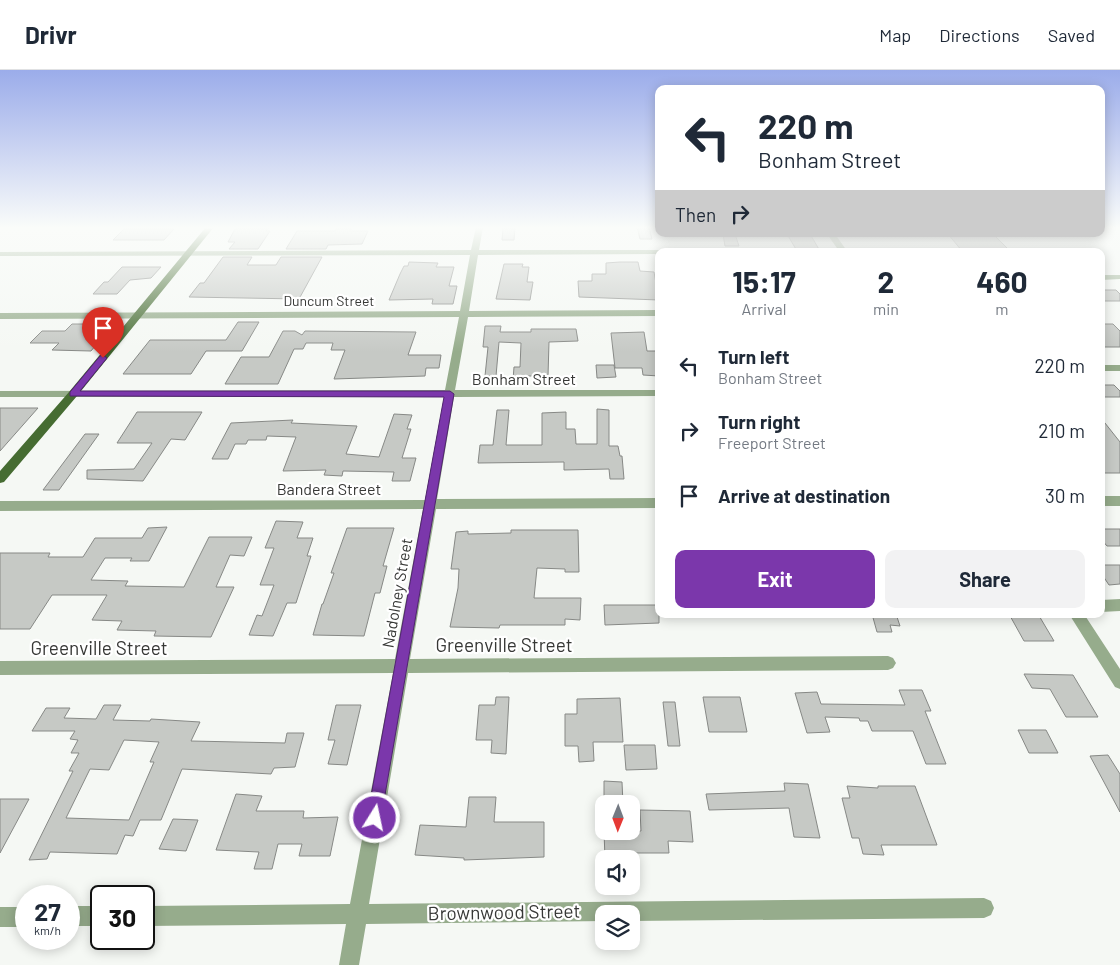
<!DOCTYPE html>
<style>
:root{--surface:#fff;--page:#f2f2f3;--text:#1f2937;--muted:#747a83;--line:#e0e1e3;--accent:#7b37ab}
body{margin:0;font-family:Barlow,sans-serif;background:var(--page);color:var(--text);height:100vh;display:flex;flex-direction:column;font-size:19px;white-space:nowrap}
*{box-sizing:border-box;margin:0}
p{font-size:16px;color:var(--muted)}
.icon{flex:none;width:28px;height:28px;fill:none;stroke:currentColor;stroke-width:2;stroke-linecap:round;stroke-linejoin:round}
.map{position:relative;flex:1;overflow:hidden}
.sheet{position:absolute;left:655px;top:178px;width:450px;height:370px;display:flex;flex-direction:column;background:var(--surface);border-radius:10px;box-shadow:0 2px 12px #0003}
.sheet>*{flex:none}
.hud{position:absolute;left:655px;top:15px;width:450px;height:152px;border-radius:10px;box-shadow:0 2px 12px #0003;background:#fff;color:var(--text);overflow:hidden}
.needle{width:32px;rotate:181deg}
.fabs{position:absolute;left:595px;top:725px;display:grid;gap:10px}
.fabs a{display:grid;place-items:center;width:45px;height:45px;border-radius:10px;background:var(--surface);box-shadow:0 2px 12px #0003;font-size:25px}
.speed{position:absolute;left:15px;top:815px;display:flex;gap:10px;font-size:25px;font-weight:700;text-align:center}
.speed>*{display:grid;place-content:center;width:65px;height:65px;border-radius:50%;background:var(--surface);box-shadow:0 2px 12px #0003;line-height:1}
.speed small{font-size:12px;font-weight:400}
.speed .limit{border:2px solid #111;border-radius:8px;background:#fff;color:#111}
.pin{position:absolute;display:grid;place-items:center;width:42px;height:42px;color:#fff;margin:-51px -21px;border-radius:50% 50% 50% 0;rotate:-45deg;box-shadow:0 0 5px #0007}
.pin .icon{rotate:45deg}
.me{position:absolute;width:55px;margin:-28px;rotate:10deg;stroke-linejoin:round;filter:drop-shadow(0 0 4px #0008)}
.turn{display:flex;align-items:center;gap:18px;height:105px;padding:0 20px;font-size:22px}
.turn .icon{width:65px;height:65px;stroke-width:2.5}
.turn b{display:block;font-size:35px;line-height:42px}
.then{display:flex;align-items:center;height:48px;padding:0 20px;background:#0003;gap:10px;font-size:19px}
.eta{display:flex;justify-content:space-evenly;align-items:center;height:85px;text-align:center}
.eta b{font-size:30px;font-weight:700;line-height:35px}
.button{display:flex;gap:10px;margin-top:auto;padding:10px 20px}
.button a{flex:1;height:58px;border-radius:10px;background:var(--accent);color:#fff;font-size:20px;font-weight:700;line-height:58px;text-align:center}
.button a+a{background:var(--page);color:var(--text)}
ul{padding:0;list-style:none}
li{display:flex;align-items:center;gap:15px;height:65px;padding:0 20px}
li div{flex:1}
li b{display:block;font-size:19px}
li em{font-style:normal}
header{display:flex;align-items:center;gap:30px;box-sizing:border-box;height:70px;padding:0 25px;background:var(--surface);border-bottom:1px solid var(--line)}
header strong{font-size:24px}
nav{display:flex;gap:28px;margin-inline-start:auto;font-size:18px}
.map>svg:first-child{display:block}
</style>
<header>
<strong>Drivr</strong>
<nav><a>Map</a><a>Directions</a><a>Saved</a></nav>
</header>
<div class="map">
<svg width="1120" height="895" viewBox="0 0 1120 895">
<rect width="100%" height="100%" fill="#f5f8f4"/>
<path fill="#c6c9c5" stroke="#878986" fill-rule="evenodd" d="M236,157H269L266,161H270L258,179H229L235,172H228Z
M337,157H352L350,161H368L362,174L328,175L326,179H286L297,161H335Z
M637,157H649L652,169H640Z
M503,158H515L514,170H502Z
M124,159H174L164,170H113Z
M723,164H735L739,176H725Z
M787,164H810L820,181H797Z
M948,164H993L1010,181H962Z
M223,187H252L247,195H276L281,187H322L299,229L189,227L200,213H204Z
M409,192L438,193L436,197H454L449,216H457L453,234H432L433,229L389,230L400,204L404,196H408Z
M620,192H638L640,201L654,202L659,230L579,227L578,211H592V204H606V193Z
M504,194H523L522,197H529L527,212H533L530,230L496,229Z
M122,197H161L151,208L130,210L117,224H93L104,212H108Z
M1101,220H1116L1120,224V231H1101Z
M238,252H259L242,281H206L191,304H123L150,270H226Z
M72,254H113L91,281L52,280L59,273H30L42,261H65Z
M1101,254H1113L1120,261V277H1101Z
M485,256H501L500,262H531V259H576L578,271L549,272L548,306H526V310H513L514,297H520L521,273L499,272L496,306H485L488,277H483Z
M283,261H295L302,265L305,261L416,262L408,285H441L439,298H426L425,306L334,309L345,280H331L333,273H306L303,279H294L278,314H225L241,287H269Z
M644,262L647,281H659V306L643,305L642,298H615L611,263Z
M596,295H614L616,307L597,308Z
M1101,315H1114L1120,321V327H1101Z
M0,338H38L0,381Z
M597,339L609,340V376H618L620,386H622L624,409H610L609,399L564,400V392L478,393L480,375H493L497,340H509L506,375H542V343L566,342V359H575L576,374H597Z
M137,342H202L185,370L171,369L143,411L87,409V400L134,399L152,373H117Z
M394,344L412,345L407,359H411L402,388H416L410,411H392L394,402L343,401L342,406L324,405L326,400L283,401L296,367L267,366L266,370H248L246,374H235L228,389H212L231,353L293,350L291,353L357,356L346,384L379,387Z
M1101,348L1120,372V403H1101Z
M85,364H99L59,420H43Z
M276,451L303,452L297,468H313L307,486H311L296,533H287L273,566L249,565L257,545L262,546L274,515H260L274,478H265Z
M167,457L149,491H130L132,488H105L91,510L128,511L125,516L184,517L209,467H252L244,486L230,485L216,517H234L211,567L154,566L156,561L117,560L122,551L92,550L107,525H52L30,559H0V483H50L48,487H83L95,468H142L148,458Z
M347,458H394L383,496H387L380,523H375L364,566L313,565L322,534H323L334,503H331Z
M1101,459H1120V476H1107L1101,469Z
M511,460H578L579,502H565V499L537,498L534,528H581L580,550L565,549V555H500L499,558L450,557L458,518L459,499H451L456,462L468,461V464L511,463Z
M1101,495H1120V514L1109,515L1101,503Z
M604,535H659V553L605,555Z
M872,544H896L900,556L890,555L892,562H877Z
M1009,544H1038L1054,571H1024Z
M1024,604L1073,605L1098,647H1066L1050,619L1032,618Z
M899,620H922L931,641H925L946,694H926L913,661H872L868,651H860L859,648L825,647L830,662L807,663L795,623L817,622L821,634L905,635Z
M496,627H509L506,684L491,683L492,670H476L479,635H495Z
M703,627H740L747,662H709Z
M620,628L623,672H593L594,691L579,692L578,676H565V644H577V629Z
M663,632H675L680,676H668Z
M104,635H121L113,650L150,651L151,649L200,652L191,671L285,673L287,663H304L295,697L274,698L271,704L182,699L161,750H140L133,766L125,765L117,784L50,782L47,789L29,790L73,701H69L79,683H71L78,670L70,669L75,661H32L46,638H70L64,648L96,649ZM124,670L159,672L150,692H154L129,750L66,748L90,699L109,700Z
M336,635H361L347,695L328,694L335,670H328Z
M1018,660H1046L1058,683H1029Z
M624,675H655L657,699L626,700Z
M1108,685L1120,704V742L1090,686Z
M604,711L622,712L623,734H604Z
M784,713L808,714L820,768L794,767L789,738L709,740L706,724L785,721Z
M847,716L878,718V716H915L937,775H881L884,785L863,784L859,768H852L842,728H850Z
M236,724L262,726L256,741H304L303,748L338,747L330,786H299L302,774H278L272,799H254L259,782L216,780Z
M469,727H496L494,752H544V787L464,790V788L415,785L420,755L466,757Z
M0,729H29L0,783Z
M640,740L690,741L693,772L668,771L669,783H624V789H605L604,761H641Z
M173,749L198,750L186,781L159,779Z"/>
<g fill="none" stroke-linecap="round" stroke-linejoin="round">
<path fill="#96ac8c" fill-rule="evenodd" d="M476,157H483L479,180H659L662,181H659V184L478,185L469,241L659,240V246L468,247L455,320H659V326L454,327L437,429L659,428V438L436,439L410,589L888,586L893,588L896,593L893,598L888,600L408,603L369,834L984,828L991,831L994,838L991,845L984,848L631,851V844H604V851L366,854L359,895H339L346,854L144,856V836L350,834L393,603L0,605V591L395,589L423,439L0,441V431L425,430L444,327H0V321L445,320L459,247L0,249V243L460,241L470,185L0,186V182L471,180Z
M827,164H835L847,181H839Z
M1101,205H1120V209L1101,210Z
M1101,295H1120V301H1101Z
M1101,426H1120V436H1101Z
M1120,529V541L1101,542V530Z
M1069,544H1084L1120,599V619L1115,617Z
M69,836H101V856H69Z
M0,837H26V857H0Z"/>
<path fill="#466c32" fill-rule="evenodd" d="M206,157H214L77,326L4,412L0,413V401L69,322Z"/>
</g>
<linearGradient id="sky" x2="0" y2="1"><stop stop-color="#9bacea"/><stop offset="0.56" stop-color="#fafcfa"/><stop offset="1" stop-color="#fafcfa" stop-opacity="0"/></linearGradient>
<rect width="1120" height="282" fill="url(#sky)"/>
<path fill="#7b37ab" stroke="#50246f" d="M103,285L107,288L80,321H450L454,324L380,754L375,756L369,754L367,748L444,327L70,326V322L100,286Z"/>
<g text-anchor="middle" stroke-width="4.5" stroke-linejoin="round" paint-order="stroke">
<g font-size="14" fill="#373836" stroke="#fff">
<text x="329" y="236">Duncum Street</text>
</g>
<g font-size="16" fill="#373836" stroke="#fff">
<text x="524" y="315">Bonham Street</text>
<text x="329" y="425">Bandera Street</text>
<text transform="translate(397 523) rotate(-80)" y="6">Nadolney Street</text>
</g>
<g font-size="19" fill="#373836" stroke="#fff">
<text x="504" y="582">Greenville Street</text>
<text x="99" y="585">Greenville Street</text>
<text transform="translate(504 842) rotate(-1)" y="7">Brownwood Street</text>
</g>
</g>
</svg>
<div class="fabs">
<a><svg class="needle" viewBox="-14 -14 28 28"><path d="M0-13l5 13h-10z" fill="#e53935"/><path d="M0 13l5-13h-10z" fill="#747a83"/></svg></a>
<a><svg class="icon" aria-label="sound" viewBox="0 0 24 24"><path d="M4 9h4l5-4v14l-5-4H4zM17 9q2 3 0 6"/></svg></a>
<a><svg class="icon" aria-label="layers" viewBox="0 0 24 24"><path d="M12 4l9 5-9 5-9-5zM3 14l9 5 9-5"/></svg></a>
</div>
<div class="speed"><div>27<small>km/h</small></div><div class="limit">30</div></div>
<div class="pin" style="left:103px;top:288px;background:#d93025"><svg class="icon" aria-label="arrive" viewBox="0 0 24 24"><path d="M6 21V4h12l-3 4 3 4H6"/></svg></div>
<svg class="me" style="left:375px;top:748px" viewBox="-20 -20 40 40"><circle r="17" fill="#7b37ab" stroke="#fff" stroke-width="3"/><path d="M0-11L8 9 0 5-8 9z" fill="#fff"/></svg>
<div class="hud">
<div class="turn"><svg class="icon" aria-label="left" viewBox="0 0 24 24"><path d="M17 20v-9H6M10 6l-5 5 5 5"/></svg><div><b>220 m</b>Bonham Street</div></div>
<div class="then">Then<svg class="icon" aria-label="right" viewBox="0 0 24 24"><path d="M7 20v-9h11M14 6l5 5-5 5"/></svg></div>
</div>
<section class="sheet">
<div class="eta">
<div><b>15:17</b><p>Arrival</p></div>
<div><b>2</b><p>min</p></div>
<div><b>460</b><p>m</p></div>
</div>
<ul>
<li><svg class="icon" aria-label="left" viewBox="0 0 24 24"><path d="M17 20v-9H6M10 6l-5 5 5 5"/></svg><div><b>Turn left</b><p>Bonham Street</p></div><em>220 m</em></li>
<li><svg class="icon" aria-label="right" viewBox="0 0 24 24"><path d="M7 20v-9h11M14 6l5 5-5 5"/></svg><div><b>Turn right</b><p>Freeport Street</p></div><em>210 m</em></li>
<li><svg class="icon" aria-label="arrive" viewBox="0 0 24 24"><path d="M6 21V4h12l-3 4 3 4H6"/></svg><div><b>Arrive at destination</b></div><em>30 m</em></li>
</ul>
<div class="button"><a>Exit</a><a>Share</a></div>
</section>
</div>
